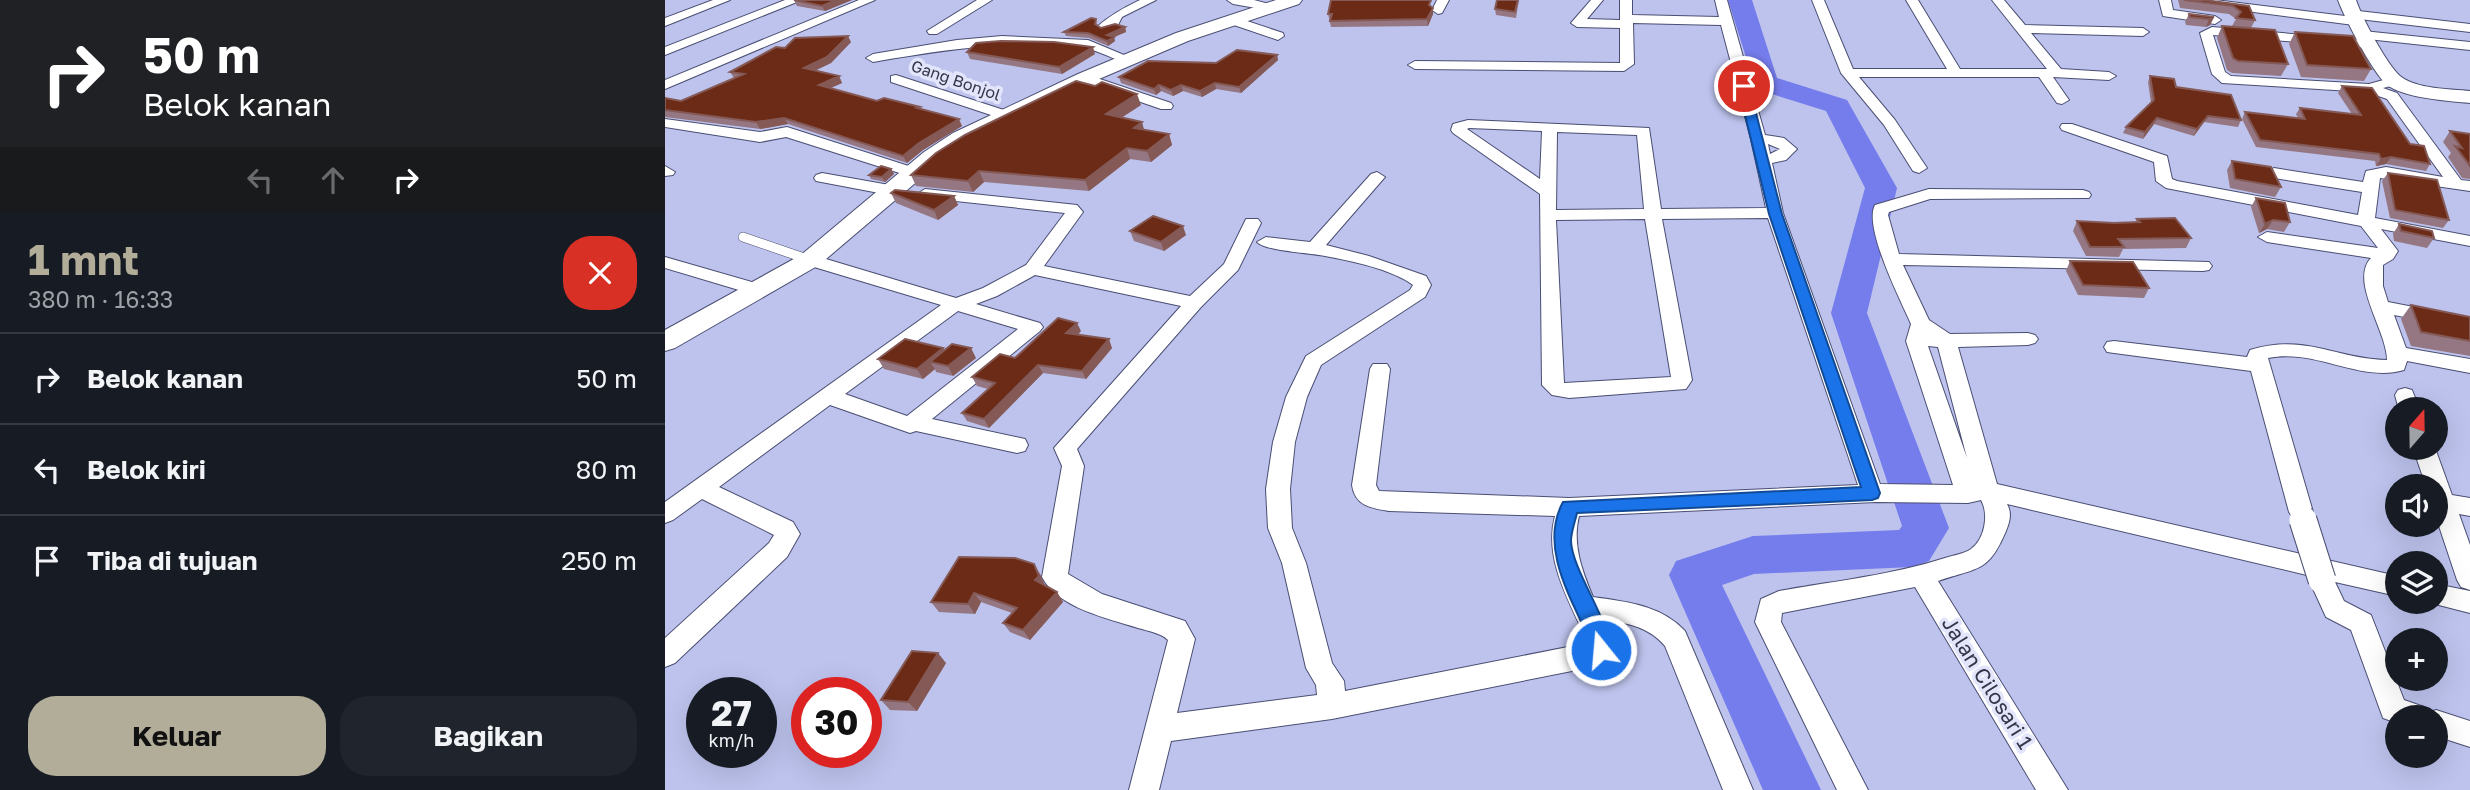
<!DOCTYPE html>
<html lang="id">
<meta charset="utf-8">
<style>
:root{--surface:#171b24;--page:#20242c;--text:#f1f3f6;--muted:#9ea1a6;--line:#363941;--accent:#b1ad98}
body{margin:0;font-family:"Golos Text",sans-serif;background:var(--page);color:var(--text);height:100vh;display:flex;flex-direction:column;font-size:26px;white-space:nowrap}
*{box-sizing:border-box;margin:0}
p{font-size:23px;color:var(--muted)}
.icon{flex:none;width:38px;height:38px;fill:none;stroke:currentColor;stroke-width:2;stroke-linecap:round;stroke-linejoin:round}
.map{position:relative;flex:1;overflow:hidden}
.sheet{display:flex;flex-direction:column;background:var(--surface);width:665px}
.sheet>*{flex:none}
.top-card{background:#202124;color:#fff;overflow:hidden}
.needle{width:46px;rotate:20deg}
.tools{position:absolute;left:1720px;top:397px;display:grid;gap:14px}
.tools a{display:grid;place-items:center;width:63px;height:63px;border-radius:50%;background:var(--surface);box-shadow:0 7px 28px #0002;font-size:35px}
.speed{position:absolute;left:21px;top:677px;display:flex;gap:14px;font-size:35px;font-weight:700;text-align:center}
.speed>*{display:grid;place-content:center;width:91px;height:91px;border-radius:50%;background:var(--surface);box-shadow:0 7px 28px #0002;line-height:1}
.speed small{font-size:18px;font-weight:400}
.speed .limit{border:10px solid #d22;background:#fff;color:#111}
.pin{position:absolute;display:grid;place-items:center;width:60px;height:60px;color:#fff;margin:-30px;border:4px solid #fff;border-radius:50%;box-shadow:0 2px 7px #0007}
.me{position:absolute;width:77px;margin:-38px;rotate:343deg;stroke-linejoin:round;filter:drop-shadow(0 0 5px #0008)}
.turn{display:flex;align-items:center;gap:24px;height:147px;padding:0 28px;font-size:32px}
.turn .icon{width:91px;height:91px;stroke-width:2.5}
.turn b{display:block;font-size:49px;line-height:60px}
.lanes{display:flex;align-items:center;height:66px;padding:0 28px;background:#0003;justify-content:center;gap:35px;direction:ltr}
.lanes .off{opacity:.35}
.round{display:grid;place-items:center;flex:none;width:74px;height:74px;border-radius:28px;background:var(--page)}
.overview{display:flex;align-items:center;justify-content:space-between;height:119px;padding:0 28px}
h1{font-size:42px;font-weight:700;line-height:52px;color:var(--accent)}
.action{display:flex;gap:14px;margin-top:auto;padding:14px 28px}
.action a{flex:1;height:80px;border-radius:28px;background:var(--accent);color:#111;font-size:28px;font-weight:700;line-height:80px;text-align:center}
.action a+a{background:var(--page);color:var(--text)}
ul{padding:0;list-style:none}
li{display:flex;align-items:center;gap:21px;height:91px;padding:0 28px;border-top:2px solid var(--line)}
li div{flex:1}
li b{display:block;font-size:26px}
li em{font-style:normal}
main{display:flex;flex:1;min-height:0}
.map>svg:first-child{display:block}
</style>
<main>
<section class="sheet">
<div class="top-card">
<div class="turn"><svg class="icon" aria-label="right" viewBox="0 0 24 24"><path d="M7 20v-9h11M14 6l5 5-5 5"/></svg><div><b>50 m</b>Belok kanan</div></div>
<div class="lanes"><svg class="icon off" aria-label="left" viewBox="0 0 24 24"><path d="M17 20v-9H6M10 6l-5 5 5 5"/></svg><svg class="icon off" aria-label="ahead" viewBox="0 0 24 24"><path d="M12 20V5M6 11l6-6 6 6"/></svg><svg class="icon" aria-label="right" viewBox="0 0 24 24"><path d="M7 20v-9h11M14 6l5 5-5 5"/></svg></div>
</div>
<div class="overview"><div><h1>1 mnt</h1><p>380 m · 16:33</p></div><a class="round" style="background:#d93025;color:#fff"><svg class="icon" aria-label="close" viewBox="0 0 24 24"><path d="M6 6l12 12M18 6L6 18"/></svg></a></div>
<ul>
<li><svg class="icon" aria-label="right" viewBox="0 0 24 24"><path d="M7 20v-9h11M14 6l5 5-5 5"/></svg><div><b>Belok kanan</b></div><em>50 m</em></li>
<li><svg class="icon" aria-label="left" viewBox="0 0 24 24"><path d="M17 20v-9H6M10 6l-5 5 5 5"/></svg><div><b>Belok kiri</b></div><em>80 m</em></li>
<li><svg class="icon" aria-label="arrive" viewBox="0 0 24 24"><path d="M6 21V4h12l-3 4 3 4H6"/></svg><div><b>Tiba di tujuan</b></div><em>250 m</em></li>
</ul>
<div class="action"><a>Keluar</a><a>Bagikan</a></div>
</section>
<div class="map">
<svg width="1805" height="790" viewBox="0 0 1805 790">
<rect width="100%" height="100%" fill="#bdc3ed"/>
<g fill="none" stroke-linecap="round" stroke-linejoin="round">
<path fill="#757ceb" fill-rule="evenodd" d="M1063,0H1087L1112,78L1182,100L1232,188L1202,313L1284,528L1264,561L1247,567L1089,574L1057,585L1156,790H1098L1004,575L1011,561L1088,536L1234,530L1237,526L1166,313L1200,188L1161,111L1091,89Z"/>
<g stroke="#4a4e72" stroke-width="10">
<path id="lane" d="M78,237L145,260"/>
</g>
<g stroke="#4a4e72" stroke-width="2">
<path id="street" d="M48,0H65L0,26V18Z
M120,0H137L0,55V47Z
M194,0H210L0,89V80Z
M312,0H327L272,34H264L262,31Z
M475,0H491L457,17L453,25L439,30L433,26C446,15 458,8 475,0Z
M562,0H589L615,7L609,11L568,4Z
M772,0H784L777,13L773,14L767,10Z
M926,0H938L922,19L955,20V0H967V15L1054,17L1050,0H1062L1100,135L1119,138L1132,149L1121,160L1107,163L1118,213L1215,484L1288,485L1241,341L1246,324C1236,301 1198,227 1210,205L1264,189L1418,190L1424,192L1426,195L1424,198L1265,199L1224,212L1223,215L1234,254L1544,262L1547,266L1544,270L1538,271L1238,265L1264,320L1285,334L1363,333L1370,335L1373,339L1370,343L1363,345L1293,347L1332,484L1732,576V596L1670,582L1679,601L1706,615L1739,700L1765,709L1766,712L1771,710L1805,721V747L1771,736V718H1732V723L1718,718L1686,630L1661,617L1644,580L1646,576L1342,504C1347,513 1345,521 1341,531C1323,573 1314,567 1273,581L1403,790H1371L1250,587L1117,613L1116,622L1203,790H1172L1090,622L1096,599L1114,591C1169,581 1227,575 1280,558C1289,555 1299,554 1306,549C1320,539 1324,514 1316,500L1303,503L1211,502L914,516C907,544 917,571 928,597C962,602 996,605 1020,631L1088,790H1058L1000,646C984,627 963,623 939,620L949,643L942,662L932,666L667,719L506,741L494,790H464L503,640C496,633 483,631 473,628C442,618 393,608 377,577L397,466L389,448L516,306L370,275L332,296L311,304L375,323L378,327L375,331L267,419L360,439L363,445L360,451L352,453L251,431L245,433L165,405L54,487L128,522L135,534L122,557L10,663L0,667V638L104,543L109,535L37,499L8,520L0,523V502L276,305L139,264L136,260L139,256H151L291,298L318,288L361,265L400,213L254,197L252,194L260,189L412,205L418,212L379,266L525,296L559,264L581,219H593L596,223L573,270L536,307L412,449L419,466L403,574L437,594L520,621L530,639L512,713L652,695L651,685L641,668L617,563L603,528L601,489L608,442L621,397L641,356L745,290L748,285C726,269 687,261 660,256C646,253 600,251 592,242L601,237L645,242L706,174L712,172L720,177L661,245L704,256L761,276L766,285L760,297L656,365L642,397L630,442L625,489L627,528L641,563L667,663L679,681L680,691L923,643C906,604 878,560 890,516L724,511C706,508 690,506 687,485L705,369L708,364H722L725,369L711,485L714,491L904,498L1193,485L1103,218L997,219L1027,380L1021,389L904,398L887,395L877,385L875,194L788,133L786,130L788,124L803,120L984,128L996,209L1101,208L1086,139L1056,25L968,23L969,64L959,71L750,69L743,65L750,61L955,63V28L912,27L906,23ZM804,128L877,131L875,179L802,129ZM892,132L972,135L979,209L891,210ZM1103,144L1115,149L1105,154ZM980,219L1006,377L899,383L891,220ZM293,311L353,329L242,416L180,394ZM1263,346L1273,347L1302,458Z
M1147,0H1159L1188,69H1282L1241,0H1253L1295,69H1382L1327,0H1339L1360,25L1478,28L1484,32L1478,36L1366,33L1396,69L1444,72L1451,76L1444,80L1388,77L1404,100L1397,104L1392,103L1374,77H1194L1230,120L1262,168L1254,173L1248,171L1219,125L1176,73Z
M1494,0H1506L1508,10L1550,16L1556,20L1550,24L1498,16Z
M1521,0H1550L1680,16L1681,11L1685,10L1805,24V32L1694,19L1693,24L1689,25L1527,4Z
M567,16L618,33L619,36L613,40L563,23V17Z
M1547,27L1709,41L1711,44L1704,48L1548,35L1560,72L1566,76L1704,84L1729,77L1734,78V84L1718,88L1732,93L1796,180L1805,181V191L1715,178L1710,218L1805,236V246L1716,229L1733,251L1728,259L1718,265V286L1723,302L1805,318V330L1729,315L1741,348L1805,359V373L1742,361L1739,370C1696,383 1650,348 1603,358L1648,512L1644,518L1636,521L1628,518L1624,512L1586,371L1449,353L1442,352L1439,347L1442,342L1449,341L1582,357L1585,350C1641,333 1670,359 1722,360C1722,331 1684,281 1706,258L1602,242L1593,237L1602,232L1713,248L1696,226L1501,188L1491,181L1489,162L1397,130L1395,127L1397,124H1407L1502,156L1507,179L1512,181L1693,215L1697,192L1609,178L1601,173L1609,168L1698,182L1701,171L1721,167L1778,177L1722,99L1702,92L1557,83L1547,74L1535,33Z
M1698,31L1805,42V50L1693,38L1692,35Z
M337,36L423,40L471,60L464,64C449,60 434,50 418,48C347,39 278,50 208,62L201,58L208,54L292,40Z
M420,74L506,103L508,106L506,109H496L415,81V75Z
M231,75L345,112L347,115L345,118H335L226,82V76Z
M0,119L95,132L122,127L256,170L258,173L250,178L244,176L121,137L95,142L0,127Z
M0,166L10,172L8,175L0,176Z
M157,173L230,186L238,191L230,196L151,181L149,178L151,175Z
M0,257L101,286L103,290L94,296L0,268Z
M1740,388L1747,390L1755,410H1734L1730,395L1733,390Z
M1748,448H1770L1787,495L1805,498V516L1794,514L1805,545V590L1796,587L1792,580L1771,517V486H1761Z
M1771,584L1805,591V613L1762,602H1771Z"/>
</g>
<g stroke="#4a4e72" stroke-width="2">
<path id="secondary" d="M611,0H637L634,4L523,41L427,82L304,143L275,162L154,265L10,348L0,351V330L136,255L259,152L288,133L413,74L511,33Z
M1673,0H1691C1697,18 1721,63 1735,76C1750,89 1786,89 1805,91V103C1784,101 1737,98 1721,84C1707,71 1680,19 1673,0Z"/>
</g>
<use href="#lane" stroke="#fff" stroke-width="9"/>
<use href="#street" fill="#fff" fill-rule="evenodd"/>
<use href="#secondary" fill="#fff" fill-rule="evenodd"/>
<g stroke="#4a4e72" stroke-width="23" stroke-linecap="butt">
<path id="street-bridge-far1" d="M1636,512L1639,521"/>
</g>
<g stroke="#4a4e72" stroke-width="29" stroke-linecap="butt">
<path id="street-bridge" d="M1638,520L1657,580"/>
</g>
<use href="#street-bridge-far1" stroke="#fff" stroke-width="21"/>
<use href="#street-bridge" stroke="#fff" stroke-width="27"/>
</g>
<path fill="#947782" d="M129,0H187L160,11L132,6Z
M832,0H854L851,18L831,15L830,9Z
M1513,0H1540L1584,6L1590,20L1586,28L1567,26L1571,19L1564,14L1515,8Z
M766,6L768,14L763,26L666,27L663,14Z
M1524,14L1549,17L1545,25L1541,27L1521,25L1520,22Z
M431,19L432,25L436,28L460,27L461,32L449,37L450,41L443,46L424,38L401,36L399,32Z
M1557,26L1623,64L1616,76L1567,73L1562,70L1552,38Z
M1630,32L1706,69L1699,81L1636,77L1624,44Z
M186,42L166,63L151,70L174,76L177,83L165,88L212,101L256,109L297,126L258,150L242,163L123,124L95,129L0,117V98L16,101L69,78L65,72L120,48Z
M302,52L430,54L397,74L305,59Z
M612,55L613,60L576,93L551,89L537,97L518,91L508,96L496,91L491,95L456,83L454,77Z
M1485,76L1576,120L1573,127L1539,122L1529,136L1489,124L1478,139L1458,133L1461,127L1486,103L1483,82Z
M1677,86L1765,164L1761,171L1721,164L1711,166L1710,161L1591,147L1577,119L1580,112L1633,118L1631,114L1635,108L1687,114L1673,93Z
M476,105L456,118L479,130L504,134L507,145L486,162L465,159L424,191L319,182L308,192L251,186L246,175Z
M1785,131L1805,134V179L1797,178L1783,157L1786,153L1778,142Z
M1567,161L1616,187L1610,197L1565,188L1562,170Z
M226,169L229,174L220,182L206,179L204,175Z
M1723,173L1784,220L1778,228L1725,218L1717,181Z
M226,193L289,196L293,205L273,220L231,203Z
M1591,198L1625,222L1619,232L1602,229L1594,233L1586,207Z
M1472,219L1526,238L1521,248L1458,249L1454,257L1421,256L1408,231L1412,221L1449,223L1470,222Z
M1734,224L1769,238L1762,248L1729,241L1728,234Z
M465,231L521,235L499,251L469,241Z
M1405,261L1484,288L1479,298L1413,295L1401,271Z
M1746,305L1805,317V356L1746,346L1736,319Z
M416,331L413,335L447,348L421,379L378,373L324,428L302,421L297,413L323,389L312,386L307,377L350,358Z
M278,348L279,350L311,358L288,376L271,372L270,369L258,379L219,369L213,359Z
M375,574L380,585L392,592L398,602L365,640L345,632L338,623L347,613L316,602L310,614L274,612L266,602Z
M281,663L252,711L225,710L216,700Z"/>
<path fill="#845956" d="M171,0H187L160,11L157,6Z
M768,8V14L763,26L762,19Z
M1549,17L1545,25L1541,27L1544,19Z
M460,27L461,32L449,37L450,41L443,46L442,41V35Z
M183,36L186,42L166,63L143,74L139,68Z
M428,47L430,54L397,74L394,67Z
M612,55L613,60L576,93L574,87Z
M174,76L177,83L157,92L154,85Z
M550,83L551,89L537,97L535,91Z
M494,85L496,91L491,95L489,89Z
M516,85L518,91L508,96L506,90Z
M472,94L476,105L445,125L441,114Z
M1543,116L1539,122L1529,136L1532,129Z
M119,118L123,124L95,129L91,122Z
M1492,118L1489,124L1478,139L1480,132Z
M294,119L297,126L258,150L242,163L238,156L254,143Z
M477,122L480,133L469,128Z
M504,134L507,145L486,162L482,151Z
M462,148L465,159L424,191L420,180Z
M1726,157L1721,164L1711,166L1716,159Z
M226,169L229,174L220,182L217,177Z
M314,171L319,182L308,192L303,181Z
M289,196L293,205L273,220L269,210Z
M1608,220L1602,229L1594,233L1600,224Z
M518,226L521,235L499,251L496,242Z
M412,323L416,331L405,342L401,333Z
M444,339L447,348L421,379L417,371Z
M278,348L283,358L265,362L270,369L258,379L252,369Z
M306,348L311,358L288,376L283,366Z
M373,365L378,373L324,428L319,419Z
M369,564L375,574L380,586L370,580Z
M392,592L398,602L365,640L358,630Z
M309,593L316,602L310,614L303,604Z
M273,653L281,663L252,711L243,702Z"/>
<path fill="#6c2b16" stroke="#845956" stroke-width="2" d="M129,0H171L157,6Z
M666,0H766L764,5L768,8L762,19L665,21L667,14H663Z
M832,0H853L850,12L830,9Z
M1519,0H1540L1584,6L1590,20L1571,18L1576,12L1568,6Z
M1524,14L1549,17L1544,19L1525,17Z
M426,18L431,19L430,24L436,28L450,24L460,27L442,35L449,37L442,41L423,33L399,32Z
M1557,26L1610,30L1623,64L1573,61L1568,58Z
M1630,32L1688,36L1706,69L1642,65Z
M183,36L162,57L139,68L174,76L154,85L212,101L219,98L255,107L252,108L294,119L254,143L238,156L119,118L91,122L0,110V98L16,101L79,74L65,72L111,47L120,48L130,38Z
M336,41L389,42L428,47L394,67L302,52L311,43Z
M572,50L612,55L574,87L550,83L535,91L516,85L506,90L494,85L489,89L454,77L483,61L551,63Z
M1485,76L1509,79L1511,87L1566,95L1576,120L1543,116L1532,129L1492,118L1480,132L1461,127L1489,100Z
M411,81L430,86L437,82L472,94L441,114L477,122L469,128L504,134L482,151L462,148L420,180L314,171L303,181L246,175L271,153L300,135Z
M1677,86L1707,88L1745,144L1759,146L1765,164L1726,157L1716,159L1714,154L1595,140L1580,112L1640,119L1635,108L1696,115Z
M1785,131L1805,134V166L1790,146L1797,148Z
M1567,161L1606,167L1616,187L1570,179Z
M216,166L226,169L217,177L204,175Z
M1723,173L1772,180L1784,220L1730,210Z
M230,190L289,196L269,210L226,193Z
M1591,198L1620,203L1625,222L1608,220L1600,224Z
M488,216L518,226L496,242L465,231Z
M1510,218L1526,238L1453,239L1459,247H1425L1412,221L1449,223L1475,222L1472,219Z
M1734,224L1767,231L1769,238L1736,231Z
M1405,261L1468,262L1484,288L1418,285Z
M1746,305L1805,317V341L1756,332Z
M393,318L412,323L401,333L444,339L417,371L373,365L319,419L297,413L330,383L307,377L335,354L350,358Z
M240,339L278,348L252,369L213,359Z
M287,344L306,348L283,366L265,362Z
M294,557L350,558L369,564L374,576L370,580L392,592L358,630L338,623L352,608L309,593L303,604L266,602Z
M247,651L273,653L243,702L216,700Z"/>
<path fill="#1a73e8" stroke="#114b97" stroke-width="2" d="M1079,82L1084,86L1117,214L1215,493L1213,498L1207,500L912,513C910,522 906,532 906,541C907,573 954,633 943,656L936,659L929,656L926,643C908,601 873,548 898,502L1196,487L1104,214L1073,86Z"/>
<g text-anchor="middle" stroke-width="7" stroke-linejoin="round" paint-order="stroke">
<g font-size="16" fill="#343647" stroke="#e2e5fb">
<text transform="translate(291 80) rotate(19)" y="6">Gang Bonjol</text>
</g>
<g font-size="21" fill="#343647" stroke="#e2e5fb">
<text transform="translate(1322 683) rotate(58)" y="7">Jalan Cilosari 1</text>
</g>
</g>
</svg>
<div class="tools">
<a><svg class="needle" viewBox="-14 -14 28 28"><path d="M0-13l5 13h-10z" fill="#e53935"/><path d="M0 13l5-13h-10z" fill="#9ea1a6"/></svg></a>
<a><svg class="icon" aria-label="sound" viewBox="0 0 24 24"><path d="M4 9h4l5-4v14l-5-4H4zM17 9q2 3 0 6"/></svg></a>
<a><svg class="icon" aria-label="layers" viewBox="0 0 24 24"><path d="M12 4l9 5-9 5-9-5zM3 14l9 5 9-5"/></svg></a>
<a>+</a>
<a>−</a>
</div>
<div class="speed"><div>27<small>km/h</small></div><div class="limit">30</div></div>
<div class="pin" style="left:1079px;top:86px;background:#d93025"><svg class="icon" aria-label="arrive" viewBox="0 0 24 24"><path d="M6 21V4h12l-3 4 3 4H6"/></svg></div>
<svg class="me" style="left:936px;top:650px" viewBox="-20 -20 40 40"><circle r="17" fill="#1a73e8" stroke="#fff" stroke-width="3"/><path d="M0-11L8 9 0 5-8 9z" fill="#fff"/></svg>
</div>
</main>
